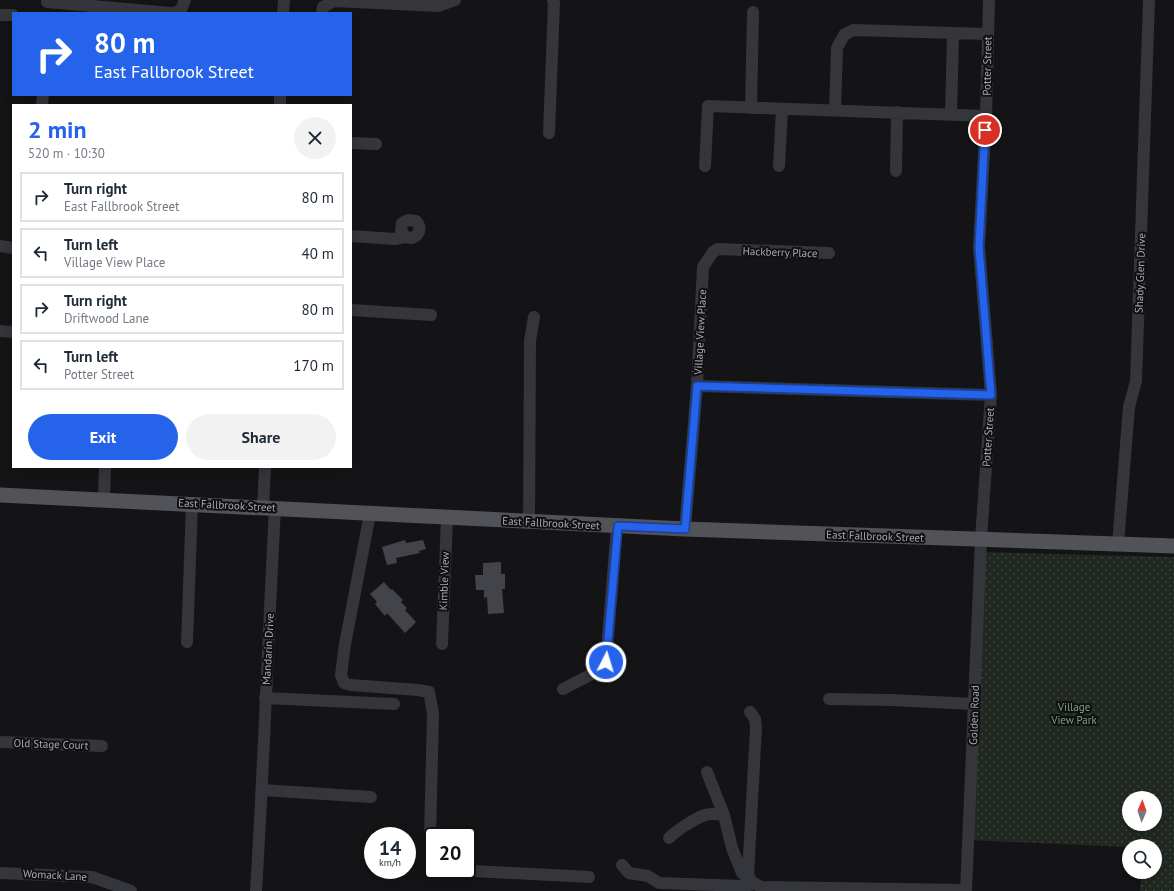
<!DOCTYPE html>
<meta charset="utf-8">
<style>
:root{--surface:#fff;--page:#f2f2f3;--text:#1f2937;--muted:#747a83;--line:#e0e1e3;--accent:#2563eb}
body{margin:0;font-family:"PT Sans",sans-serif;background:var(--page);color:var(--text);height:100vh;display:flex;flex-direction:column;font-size:15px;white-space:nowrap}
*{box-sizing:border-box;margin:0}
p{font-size:13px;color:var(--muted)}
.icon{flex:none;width:22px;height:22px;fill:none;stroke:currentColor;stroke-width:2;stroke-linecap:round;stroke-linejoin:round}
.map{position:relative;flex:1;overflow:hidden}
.sheet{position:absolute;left:12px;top:104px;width:340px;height:364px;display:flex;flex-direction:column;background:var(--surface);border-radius:0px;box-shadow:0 2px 10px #0003}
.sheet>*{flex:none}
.hud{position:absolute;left:12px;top:12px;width:340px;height:84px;border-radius:0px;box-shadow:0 2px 10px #0003;background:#2563eb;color:#fff;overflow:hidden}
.needle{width:26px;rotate:2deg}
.buttons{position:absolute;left:1122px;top:791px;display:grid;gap:8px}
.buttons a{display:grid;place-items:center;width:40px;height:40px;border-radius:50%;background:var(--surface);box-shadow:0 2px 10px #0003;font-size:20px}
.speed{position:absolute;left:364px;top:827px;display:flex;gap:8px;font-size:20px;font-weight:700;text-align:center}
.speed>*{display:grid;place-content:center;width:52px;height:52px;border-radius:50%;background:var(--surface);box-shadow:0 2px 10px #0003;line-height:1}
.speed small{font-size:10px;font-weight:400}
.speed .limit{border:2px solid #111;border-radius:6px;background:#fff;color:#111}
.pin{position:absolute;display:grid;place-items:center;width:34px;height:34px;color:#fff;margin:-17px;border:2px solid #fff;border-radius:50%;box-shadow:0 1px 4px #0007}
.me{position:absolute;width:44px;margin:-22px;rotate:5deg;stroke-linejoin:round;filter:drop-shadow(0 0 3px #0008)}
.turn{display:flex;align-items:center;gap:14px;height:84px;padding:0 16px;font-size:18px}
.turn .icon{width:52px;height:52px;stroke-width:2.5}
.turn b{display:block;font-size:28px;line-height:34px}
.round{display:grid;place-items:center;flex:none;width:42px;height:42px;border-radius:21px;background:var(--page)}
.headline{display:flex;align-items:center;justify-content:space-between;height:68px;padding:0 16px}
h1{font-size:24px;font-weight:800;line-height:30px;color:var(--accent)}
.action{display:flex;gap:8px;margin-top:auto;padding:8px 16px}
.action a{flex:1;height:46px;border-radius:24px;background:var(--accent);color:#fff;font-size:16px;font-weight:800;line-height:46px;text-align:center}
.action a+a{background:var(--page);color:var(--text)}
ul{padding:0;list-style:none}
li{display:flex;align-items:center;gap:12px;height:50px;margin:0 8px 6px;padding:0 8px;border:2px solid var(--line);border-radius:0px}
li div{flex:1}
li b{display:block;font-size:15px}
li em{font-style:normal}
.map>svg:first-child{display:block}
</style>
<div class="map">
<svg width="1174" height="891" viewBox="0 0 1174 891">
<defs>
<pattern id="park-dots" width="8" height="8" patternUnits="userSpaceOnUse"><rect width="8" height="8" fill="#202821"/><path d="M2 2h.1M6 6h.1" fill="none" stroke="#3d443f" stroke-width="1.8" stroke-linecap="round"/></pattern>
</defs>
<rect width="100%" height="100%" fill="#141416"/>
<path fill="url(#park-dots)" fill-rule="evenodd" d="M982,552L1174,557V891H1140L1141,872H1155V846L1129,847L968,840ZM1129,798H1155V824H1129Z"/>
<path fill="#434449" d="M405,540L406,543L423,540L426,549L419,551L420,553L396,558L397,563L387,565L382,547Z
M501,562V574H505V589H502L504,613L488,614L487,597L484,598V590H476L475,575H483V563Z
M384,582L391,590L392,589L403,600L401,602L407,608L405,610L416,622L405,633L387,613L385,616L375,604L377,602L370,594Z"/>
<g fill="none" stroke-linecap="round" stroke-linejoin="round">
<path stroke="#35363b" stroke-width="12" d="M47,2L171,13
M173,13L181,10L185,0
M283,13L284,0
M322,13L323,7L334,1L439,6L455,0
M0,15H13
M42,105L43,95
M280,105V95
M751,108L753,12
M835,110L837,48L844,35L853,30L988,34
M951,114L953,33
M549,133L554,3L553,0
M351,143L376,144
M705,166L708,106L986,116
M779,166L782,109
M896,171L897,112
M351,236L395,239L405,237L412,238C420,235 422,227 416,221L408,220L402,223L401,231L405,237
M0,246L13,248
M351,310L431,315
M0,331L13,332
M697,386L991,395
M104,500L105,467
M263,507L265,467
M370,514L345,644L341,675L344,683L351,685L418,690L429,692L433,713L430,837L431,856L433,858
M529,522L530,341L534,317
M685,529L697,386L703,267L713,252L718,249L829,253
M1118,544L1129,407L1136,381L1149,0
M187,642L192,503
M442,644L447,518
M563,689L594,673L606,662L617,526
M265,698L394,704
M829,699L891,700L974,704
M750,712L755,719L756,728L748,875L752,882L761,887L966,890
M0,742L102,746
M707,772L724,815
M262,790L371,797
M669,838C677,830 694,819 705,815C712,813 718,814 724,815L732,848L742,873L750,879
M622,865L629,873L648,876L659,883L743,886L755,884
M454,870L589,877
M0,873L92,877L131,891
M256,891C264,763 268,636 275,508
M966,891L981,539L991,395L979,247L986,116L989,0"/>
<path stroke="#515359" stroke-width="15" d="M0,495L685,529L1174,546"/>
</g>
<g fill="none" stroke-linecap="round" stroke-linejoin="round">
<g stroke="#184099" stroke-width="10">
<path id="route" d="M606,662L618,526L685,529L697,386L991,395L979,247L985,130"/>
</g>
<use href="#route" stroke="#2563eb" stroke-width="7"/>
</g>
<g text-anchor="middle" stroke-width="4" stroke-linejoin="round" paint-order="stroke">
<g font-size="11" fill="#a6abb6" stroke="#0f0f11">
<text transform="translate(987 66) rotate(-89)" y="4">Potter Street</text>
<text transform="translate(780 252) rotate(2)" y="4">Hackberry Place</text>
<text transform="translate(1140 273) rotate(-88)" y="4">Shady Glen Drive</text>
<text transform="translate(700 332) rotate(-87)" y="4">Village View Place</text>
<text transform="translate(988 437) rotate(-86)" y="4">Potter Street</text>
<text transform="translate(227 505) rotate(3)" y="4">East Fallbrook Street</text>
<text transform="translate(551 523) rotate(3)" y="4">East Fallbrook Street</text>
<text transform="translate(875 536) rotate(2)" y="4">East Fallbrook Street</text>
<text transform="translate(444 581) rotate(-88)" y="4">Kimble View</text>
<text transform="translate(268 649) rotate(-87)" y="4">Mandarin Drive</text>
<text transform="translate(974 715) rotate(-88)" y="4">Golden Road</text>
<text transform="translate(51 744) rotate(2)" y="4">Old Stage Court</text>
<text transform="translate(55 875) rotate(3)" y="4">Womack Lane</text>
</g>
<g font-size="11" fill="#7ea07f" stroke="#0f0f11">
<text x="1074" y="711">Village<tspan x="1074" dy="13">View Park</tspan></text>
</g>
</g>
</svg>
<div class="buttons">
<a><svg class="needle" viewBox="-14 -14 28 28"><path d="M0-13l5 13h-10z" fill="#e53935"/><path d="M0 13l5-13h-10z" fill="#747a83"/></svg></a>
<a><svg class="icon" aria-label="search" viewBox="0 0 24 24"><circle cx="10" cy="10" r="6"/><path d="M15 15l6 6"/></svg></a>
</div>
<div class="speed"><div>14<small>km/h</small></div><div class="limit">20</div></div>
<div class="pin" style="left:985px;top:130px;background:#d93025"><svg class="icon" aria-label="arrive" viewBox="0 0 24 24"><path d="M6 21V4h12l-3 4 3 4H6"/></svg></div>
<svg class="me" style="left:606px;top:662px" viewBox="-20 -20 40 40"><circle r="17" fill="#2563eb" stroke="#fff" stroke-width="3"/><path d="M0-11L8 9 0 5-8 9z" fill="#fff"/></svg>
<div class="hud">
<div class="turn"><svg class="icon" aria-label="right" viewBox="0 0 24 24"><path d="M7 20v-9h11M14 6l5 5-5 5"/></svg><div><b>80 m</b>East Fallbrook Street</div></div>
</div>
<section class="sheet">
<div class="headline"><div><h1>2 min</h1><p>520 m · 10:30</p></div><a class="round"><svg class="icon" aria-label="close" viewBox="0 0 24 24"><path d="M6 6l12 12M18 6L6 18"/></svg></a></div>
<ul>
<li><svg class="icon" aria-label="right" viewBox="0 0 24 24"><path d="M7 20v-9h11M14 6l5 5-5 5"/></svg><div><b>Turn right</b><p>East Fallbrook Street</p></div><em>80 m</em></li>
<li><svg class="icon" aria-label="left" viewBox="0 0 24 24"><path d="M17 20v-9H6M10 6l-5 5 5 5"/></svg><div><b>Turn left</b><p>Village View Place</p></div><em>40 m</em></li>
<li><svg class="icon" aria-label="right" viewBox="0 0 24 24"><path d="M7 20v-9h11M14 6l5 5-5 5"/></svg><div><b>Turn right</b><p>Driftwood Lane</p></div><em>80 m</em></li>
<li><svg class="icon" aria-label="left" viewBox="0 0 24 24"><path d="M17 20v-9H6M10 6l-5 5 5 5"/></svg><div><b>Turn left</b><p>Potter Street</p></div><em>170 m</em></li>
</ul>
<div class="action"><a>Exit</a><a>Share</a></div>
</section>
</div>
